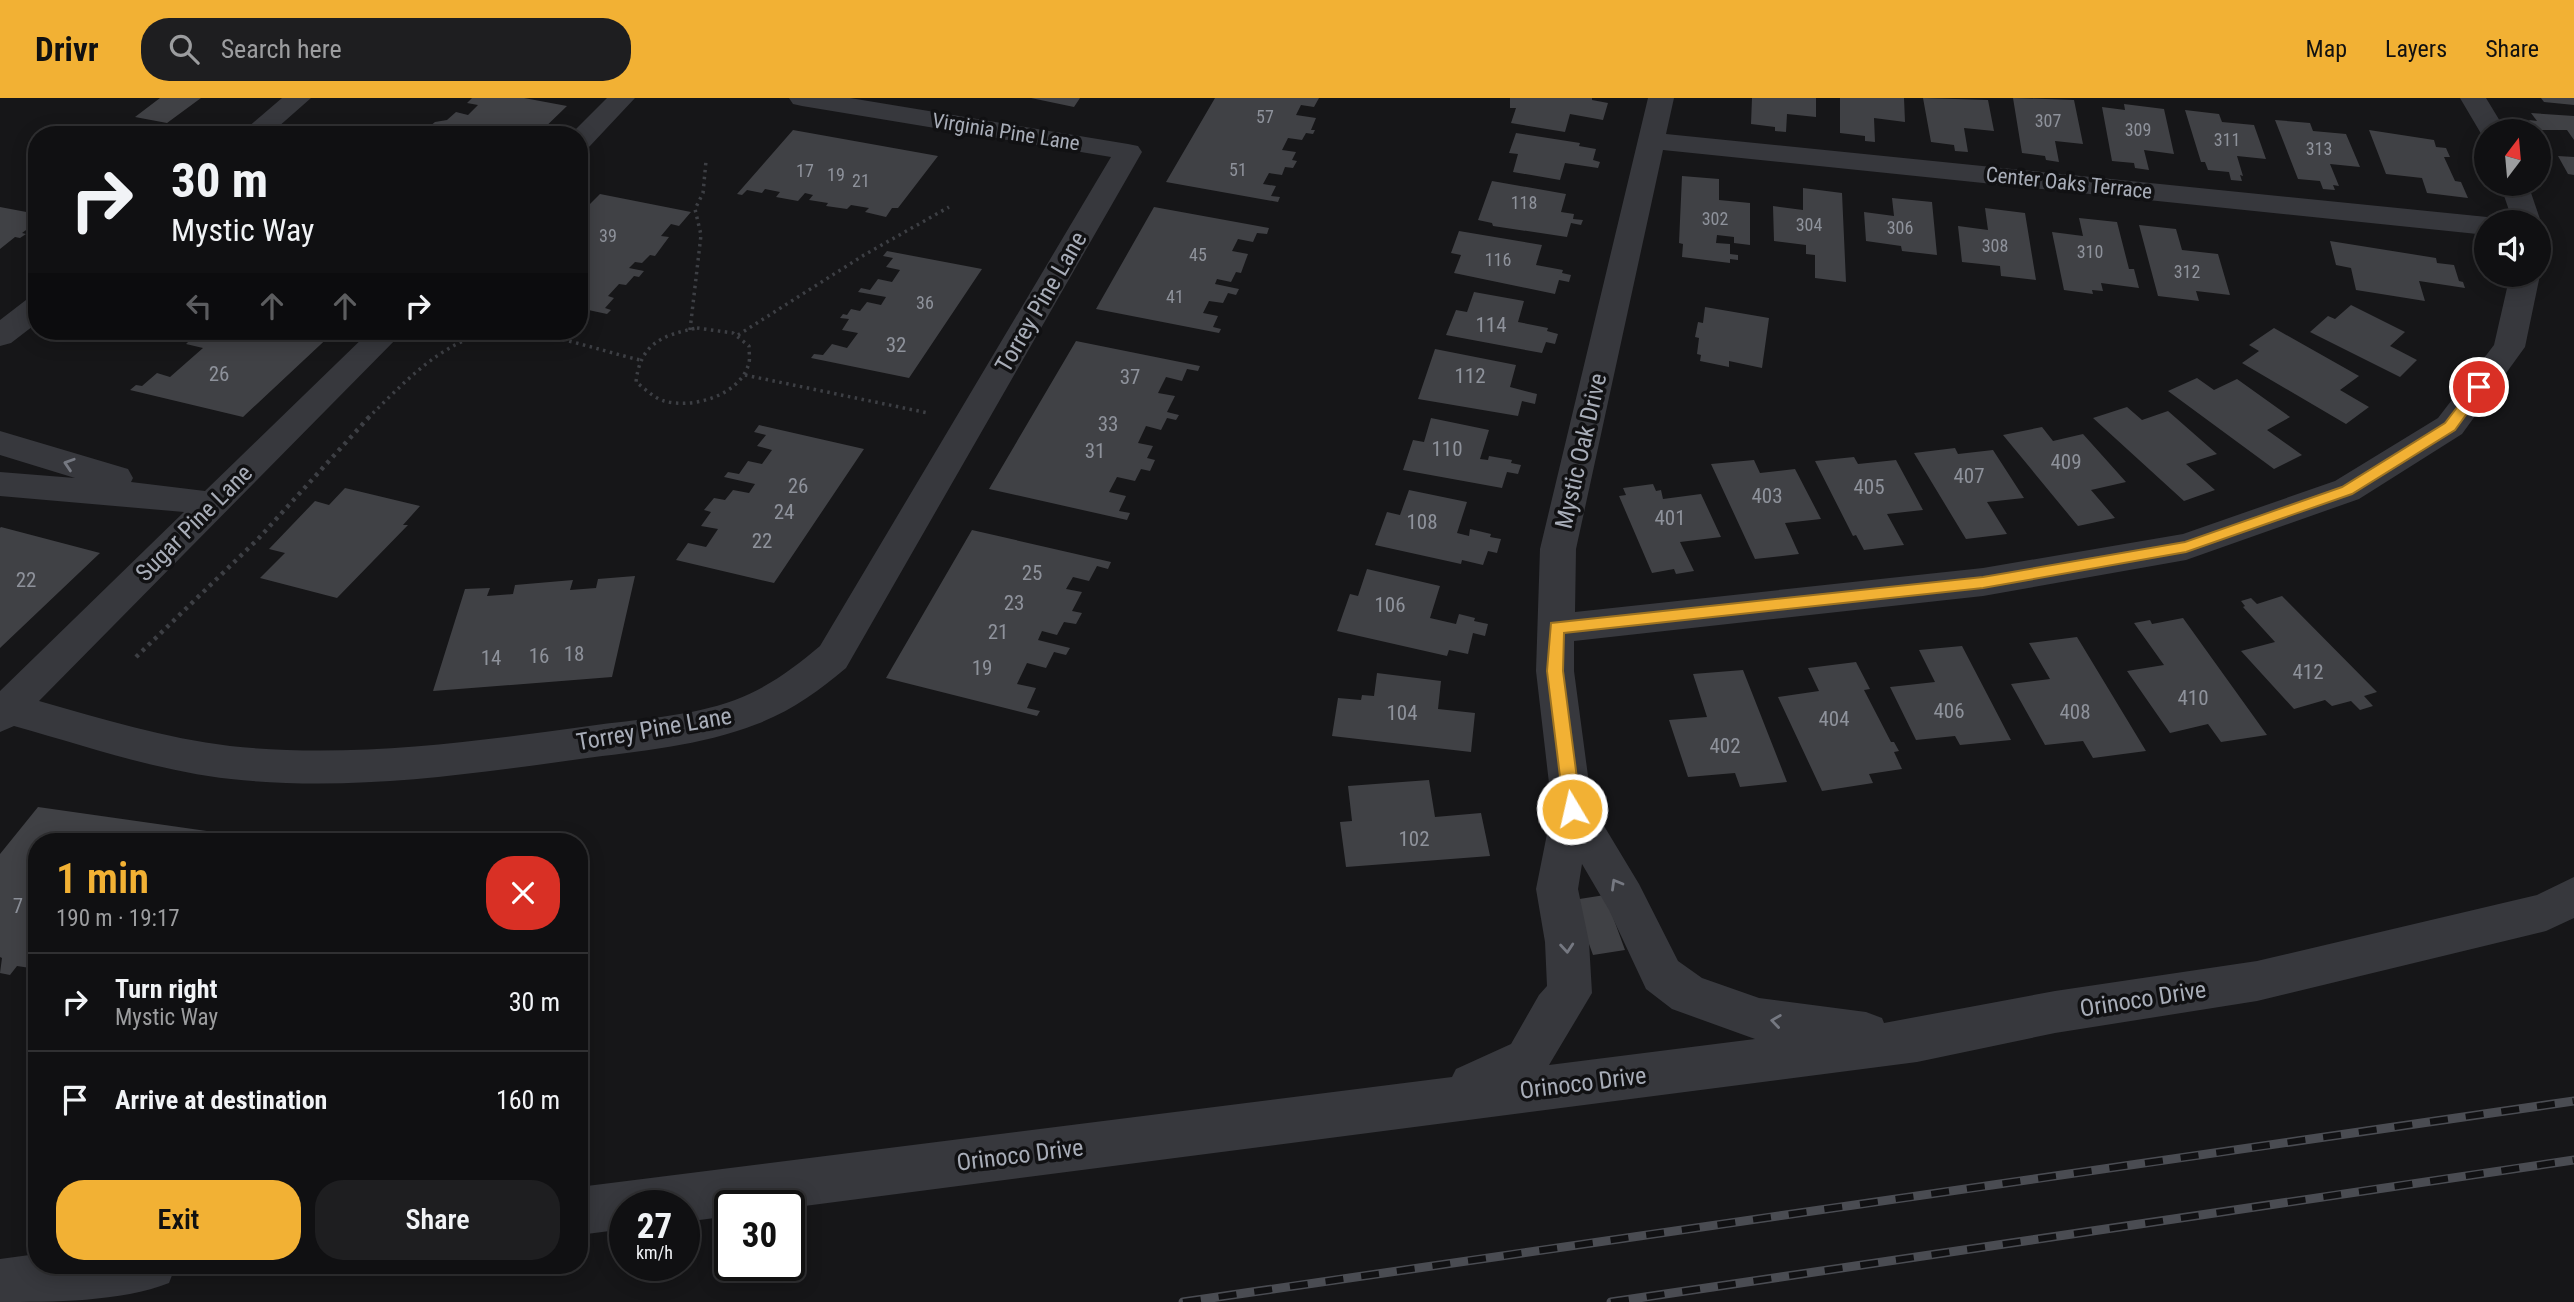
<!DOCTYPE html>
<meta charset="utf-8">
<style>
:root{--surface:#101012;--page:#1e1e20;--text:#f1f3f6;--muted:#9c9d9f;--line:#303032;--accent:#f2b134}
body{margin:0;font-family:"Roboto Condensed",sans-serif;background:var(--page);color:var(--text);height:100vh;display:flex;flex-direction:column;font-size:26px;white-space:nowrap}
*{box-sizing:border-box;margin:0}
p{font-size:23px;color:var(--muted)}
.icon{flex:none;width:38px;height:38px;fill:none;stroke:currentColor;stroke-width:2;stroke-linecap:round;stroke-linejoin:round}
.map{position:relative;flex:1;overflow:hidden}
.sheet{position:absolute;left:28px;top:735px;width:560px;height:441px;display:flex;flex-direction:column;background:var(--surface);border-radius:28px;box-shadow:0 4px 18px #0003,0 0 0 2px var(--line)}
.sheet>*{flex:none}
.guide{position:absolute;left:28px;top:28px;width:560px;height:214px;border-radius:28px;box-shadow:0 4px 18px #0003,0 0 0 2px var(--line);background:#101012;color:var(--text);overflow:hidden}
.needle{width:46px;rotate:16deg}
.buttons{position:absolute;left:2474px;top:21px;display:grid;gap:14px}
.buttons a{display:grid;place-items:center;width:77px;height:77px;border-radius:50%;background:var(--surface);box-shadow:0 4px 18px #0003,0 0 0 2px var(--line);font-size:35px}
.speed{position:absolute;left:609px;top:1092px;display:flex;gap:14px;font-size:35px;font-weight:700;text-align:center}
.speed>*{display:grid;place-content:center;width:91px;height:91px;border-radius:50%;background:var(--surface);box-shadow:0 4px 18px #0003,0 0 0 2px var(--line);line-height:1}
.speed small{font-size:18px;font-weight:400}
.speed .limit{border:4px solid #111;border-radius:10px;background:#fff;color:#111}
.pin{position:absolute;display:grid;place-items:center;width:60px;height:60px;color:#fff;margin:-30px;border:4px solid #fff;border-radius:50%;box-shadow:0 2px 7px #0007}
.me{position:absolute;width:77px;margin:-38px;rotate:351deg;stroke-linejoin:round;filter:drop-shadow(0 0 5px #0008)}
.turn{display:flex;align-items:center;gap:24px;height:147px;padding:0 28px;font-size:32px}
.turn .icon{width:91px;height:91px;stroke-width:2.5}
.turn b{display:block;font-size:49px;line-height:60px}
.lanes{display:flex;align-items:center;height:66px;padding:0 28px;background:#0003;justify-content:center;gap:35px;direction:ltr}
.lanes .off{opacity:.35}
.round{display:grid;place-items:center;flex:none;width:74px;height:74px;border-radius:28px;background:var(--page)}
.headline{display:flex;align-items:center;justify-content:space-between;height:119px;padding:0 28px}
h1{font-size:42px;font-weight:600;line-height:52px;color:var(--accent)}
.primary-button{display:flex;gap:14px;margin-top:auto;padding:14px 28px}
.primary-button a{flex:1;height:80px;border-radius:28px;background:var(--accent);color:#111;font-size:28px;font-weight:600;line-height:80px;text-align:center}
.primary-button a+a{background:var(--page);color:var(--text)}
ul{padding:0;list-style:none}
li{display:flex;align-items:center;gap:21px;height:98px;padding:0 28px;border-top:2px solid var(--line)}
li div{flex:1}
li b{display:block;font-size:26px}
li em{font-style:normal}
header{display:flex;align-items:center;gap:42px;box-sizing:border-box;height:98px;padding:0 35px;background:var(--accent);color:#111}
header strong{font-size:33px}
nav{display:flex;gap:38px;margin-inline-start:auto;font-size:24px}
.search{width:490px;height:63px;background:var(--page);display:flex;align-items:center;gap:18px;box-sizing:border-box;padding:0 24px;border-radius:28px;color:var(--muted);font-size:26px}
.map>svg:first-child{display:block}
</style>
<header>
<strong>Drivr</strong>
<div class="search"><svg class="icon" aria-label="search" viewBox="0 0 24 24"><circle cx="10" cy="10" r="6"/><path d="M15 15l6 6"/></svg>Search here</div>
<nav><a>Map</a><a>Layers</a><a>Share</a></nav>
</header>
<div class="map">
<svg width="2574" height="1204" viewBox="0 0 2574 1204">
<rect width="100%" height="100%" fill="#161618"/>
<path fill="#404145" d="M160,0H201L167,25L135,19Z
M472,0H524L567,8L537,37H427L436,29L430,28L435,24L447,22L456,14L468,17L478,7L467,5Z
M1031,0H1080L1074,9Z
M1215,0H1319L1314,9L1301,7L1296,17L1316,20L1311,32H1315L1313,36L1306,35L1302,42L1288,40L1282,52L1296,54L1292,62L1297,63L1293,70L1285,69L1282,77L1269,75L1263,86L1276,88L1271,98L1280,99L1278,104L1166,84Z
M1510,0H1592V2L1608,5L1603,22L1570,16L1565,34L1511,25L1516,10H1510Z
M1752,0H1816V19L1787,16L1786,34L1775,33V29L1751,26Z
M1840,0H1904L1905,24L1874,20L1875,44L1865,43V38L1840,35Z
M1923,0L1988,2L1994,33L1964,30L1968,54L1955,53L1954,47L1931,44Z
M2013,0L2074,2L2083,46L2055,43L2059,64L2046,62L2045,58L2022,55Z
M2541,0H2574V7L2544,4Z
M2124,6L2164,11L2174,56L2144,52L2149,72L2135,70L2134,65L2112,63L2102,9L2125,12Z
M2185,12L2219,16L2222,24L2254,27L2266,61L2237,58L2243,78L2240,77L2242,83L2231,82L2229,74L2208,72L2205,64H2201Z
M2531,15L2574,18V42L2567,32H2536L2529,22L2537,23Z
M2275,22L2310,25L2313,33L2346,36L2360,69L2330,66L2339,88L2333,87L2335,92L2323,91L2320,83L2298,81Z
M793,32L938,58L898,110H892L886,119L865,114L869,110L851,107L847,111L826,108L828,105L809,102L813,97L805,95L798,103L776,99L780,94L765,91L762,95L747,92L742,97L737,96Z
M2369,32L2434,42L2436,49L2446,50L2450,59H2444L2455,83L2461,84L2468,100L2427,95L2422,80L2386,76Z
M1516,35L1580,45L1579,48L1596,51L1593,62L1600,64L1598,70L1565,65L1560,82L1513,74L1518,56L1509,55Z
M2558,58L2574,59V77L2568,76Z
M1682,78L1719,81V102L1750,105V147L1734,145V139L1717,137L1716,145L1730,146V156L1738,157V162L1730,161V165L1682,159L1683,146L1679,145Z
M1492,83L1566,96L1561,114L1574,116L1573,121L1583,122L1581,127L1571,125L1567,139L1493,128L1492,125L1478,122Z
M1803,90L1842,95L1846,184L1815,180V157L1806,156V147L1774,143L1773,108L1803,112Z
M600,96L691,114L679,128L671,126L661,138L669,139L655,158L650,157L642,165L635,164L629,170L644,173L639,179L634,178L626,187L619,186L608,198L614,200L605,210L611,212L607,216L579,210V117Z
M1892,100L1932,104L1937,157L1902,153L1901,148L1866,143L1864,114L1894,118Z
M0,109L37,116V124L22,135L26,136L20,140L15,139L0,151Z
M1154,109L1269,130L1267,136L1257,135L1253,144L1238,141L1232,153L1248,156L1241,175L1236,174L1231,184L1217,181L1215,186L1239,191L1236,197L1228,195L1223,205L1209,203L1203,215L1218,218L1213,229L1221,231L1219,235L1096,211Z
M1985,110L2025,115L2036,182L2001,178L2000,168L1962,164L1958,128L1988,132Z
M2079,120L2117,124L2129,171H2134L2139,190L2101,185L2103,193L2092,192L2093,196L2064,192L2052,134L2083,138Z
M2139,127L2176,131L2182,152L2218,156L2230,197L2196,193L2199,203L2158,198Z
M1459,133L1542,147L1536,167L1563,172L1562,175L1571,177L1569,184L1559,182L1555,196L1454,175L1461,157L1451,155Z
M2330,143L2436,160L2437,165L2454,167L2459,183L2463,184L2465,190L2419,183L2425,203L2356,192L2351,170L2336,167Z
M887,153L982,171L909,280L811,260L814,256L823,257L832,246L847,250L858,235L842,232L849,221L840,220L843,216L847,217L851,211L860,213L867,204L881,207L886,199L858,194L861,190L870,192L878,181L892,184L900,172L886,169L893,160L883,158Z
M1474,194L1524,203L1518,224L1548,230L1547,233L1558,236L1555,246L1546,244L1542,255L1446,237L1456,212L1467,214Z
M2351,207L2405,234L2390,248L2417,262L2400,279L2310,234L2328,218L2335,221Z
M1705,209L1769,220L1762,270L1729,263V269L1700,263L1701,257L1697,256L1699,240L1695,239L1698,224L1703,225Z
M2274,230L2359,278L2340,292L2369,309L2346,326L2242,265L2259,253L2249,247Z
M212,233L223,235L226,233H335L243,319L130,292L136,287L142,288L157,275L170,279L203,250L186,246L192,240L200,242Z
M1076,243L1200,268L1198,273L1187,271L1182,283L1166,279L1158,295L1175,298L1167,314L1179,317L1176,322L1167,320L1161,332L1146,328L1138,345L1153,348L1147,360L1155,362L1150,373L1141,371L1135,383L1117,379L1109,394L1126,398L1119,413L1130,415L1127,422L989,391Z
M1435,251L1516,267L1510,289L1537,296L1535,306L1522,303L1518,318L1418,301Z
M2197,280L2214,292L2237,281L2290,319L2267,332L2302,357L2274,371L2168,293Z
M2127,309L2142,322L2168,313L2217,356L2186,366L2215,392L2184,403L2093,320Z
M1431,320L1489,332L1480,361L1488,362L1489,358L1512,362L1511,365L1521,367L1518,376L1507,374L1502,390L1403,372L1413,342L1424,344Z
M759,327L864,351L774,485L676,462L688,445L706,449L718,431L701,428L711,414L704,412L714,400L725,402L733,392L749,395L755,386L724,379L728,374L739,376L748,363L762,366L772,352L757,348L766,337L754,334Z
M2042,329L2053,343L2083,336L2126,384L2091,392L2115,420L2078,428L2003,337Z
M1955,350L1958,356L1993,352L2024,400L1987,404L2007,436L1966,441L1914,355Z
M1854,359L1858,366L1896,362L1923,412L1887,416L1904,447L1864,452L1856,437L1853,438L1815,363Z
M1754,362L1760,375L1795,371L1821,421L1785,425L1799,456L1755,461L1711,366Z
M1653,386L1656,393L1661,392L1663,401L1701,396L1721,439L1680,444L1694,473L1676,476L1674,471L1652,475L1619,398L1626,397L1623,390Z
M345,390L420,408L403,427H408L337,500L260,480L285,455L269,451L315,403L329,407Z
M1409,392L1467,404L1457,435L1469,438L1470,431L1491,436L1490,439L1501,441L1497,455L1488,453L1483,467L1462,462L1461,466L1375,447L1387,414L1400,417Z
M1,429L100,455L0,550V430Z
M972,432L1111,464L1108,471L1097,468L1089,483L1073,479L1066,491L1082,494L1072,513L1082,515L1076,526L1064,524L1057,537L1042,533L1038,542L1070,550L1066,557L1054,554L1046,570L1027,565L1017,586L1036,590L1027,610L1040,613L1037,618L886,580Z
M1367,471L1440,488L1430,520L1456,526L1459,516L1475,520L1474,523L1488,526L1485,538L1473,535L1468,556L1449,552L1447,558L1337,533L1350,496L1358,498Z
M635,478L612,579L433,593L465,491L490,490L487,498L513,496L515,487L573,482L570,492L596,490L598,481Z
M2282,498L2377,594L2364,598L2373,608L2360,612L2351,603L2332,608L2325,602L2294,611L2241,553L2275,544L2243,509L2245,508L2241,503L2251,500L2257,506Z
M2183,520L2267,637L2221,644L2208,626L2170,635L2127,573L2164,567L2134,525L2150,522L2152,526Z
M2077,539L2146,653L2093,660L2083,643L2045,647L2011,586L2050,581L2029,545Z
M1962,548L2011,642L1960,647L1955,638L1916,642L1890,589L1935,584L1919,552Z
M1856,564L1870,591L1864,592L1891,644H1894L1899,653L1894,654L1902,671L1869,676L1873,685L1822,693L1778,599L1819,593L1808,570Z
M1743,572L1787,684L1740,689L1735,675L1688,679L1669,622L1707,619L1693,576Z
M1377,575L1441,583L1438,611L1475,615L1471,654L1332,638L1338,600L1361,602L1362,597L1374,598Z
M1429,682L1435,719L1481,715L1490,758L1346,769L1340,724L1352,723L1348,688Z
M38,709L270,742V744H37V871L17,868L10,877L0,875L2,860L0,859V756Z
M1605,797L1625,852L1593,857L1573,802Z"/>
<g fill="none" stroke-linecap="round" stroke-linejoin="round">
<path stroke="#3d3f44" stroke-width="3.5" stroke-dasharray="2.5 4.5" stroke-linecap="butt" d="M697,230L733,235L749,248C749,253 750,261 749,265C740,298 692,311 664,303C654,300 644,290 636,284C640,246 662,237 697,230Z
M690,232L701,137L695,111L703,95L706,63
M738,237L864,157L949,109
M745,277L928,315
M368,320C402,287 442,242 491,235C536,229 597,252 640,262"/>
<path stroke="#3d3f44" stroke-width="4.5" stroke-dasharray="3.5 5" stroke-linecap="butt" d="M136,559L258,441L370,318"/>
<path fill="#37383d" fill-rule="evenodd" d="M282,0H311L269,37H239Z
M607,0H635L589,49L579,51V37H570Z
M789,0H850L1128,46L1138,48L1142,54L846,570C819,593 791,613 757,626C700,648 640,653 580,661C465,677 348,694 231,681C157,673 86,648 14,628L0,634V593L184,414L0,398V374L75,380L0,357V333L128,371L133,380L131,384L205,393L370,233H404L39,603C102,621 165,640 230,648C350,661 471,644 589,628C637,621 689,619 735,602C767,590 794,570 820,548L1111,59L802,8L793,6Z
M1648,0H1674L1666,36L2487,119L2499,124H2487V137L1663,52L1576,451L1575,514L1983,470L2183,436L2335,383L2438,320L2494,247L2510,177H2540L2525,249L2462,336L2359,401L2186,462L1983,498L1574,543V573L1592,708L1639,786L1678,863L1702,880L1759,900L1866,914L1882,920L1884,925L2055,893L2257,863L2537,797L2574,779V820L2546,833L2257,903L2055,935L1917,964L789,1110V1108H730V1118L684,1124V1108H625V1131L579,1137V1089L1452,979L1456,971L1511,946L1539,897L1547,888L1545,844L1536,791L1552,711L1536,573L1540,451ZM1582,766L1609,812L1646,891L1672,911L1755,941L1549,967L1592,895L1589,844L1578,791Z
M2460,0H2486L2506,33H2487V40L2483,39Z
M2500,86H2528L2541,124L2539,127V124H2513Z
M37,199V225L11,245L0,248V222L26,202Z
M37,1156V1167H176L169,1185C122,1204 51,1204 0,1204V1161Z"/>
<g stroke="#4a4c52" stroke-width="9">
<path id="rail" d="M1183,1204L2574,1003
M1611,1204L2574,1062"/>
</g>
<use href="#rail" stroke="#111113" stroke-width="6" stroke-dasharray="18" stroke-linecap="butt"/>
</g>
<defs><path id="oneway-chevron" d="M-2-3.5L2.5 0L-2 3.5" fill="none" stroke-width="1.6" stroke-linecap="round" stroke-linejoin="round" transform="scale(1.75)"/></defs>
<g stroke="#757881">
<use href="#oneway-chevron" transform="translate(69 366) rotate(-162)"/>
<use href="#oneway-chevron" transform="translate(1616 786) rotate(-120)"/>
<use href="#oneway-chevron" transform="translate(1567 850) rotate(85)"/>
<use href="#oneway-chevron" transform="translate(1776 923) rotate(-172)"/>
</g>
<path fill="#f2b134" stroke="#9d7322" stroke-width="2" d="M2479,284L2486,289L2455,332L2352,396L2186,454L1983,490L1564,535L1563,573L1581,711L1578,716L1572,719L1566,716L1564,711L1547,573L1551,525L1983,479L2185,444L2342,389L2445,325L2475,286Z"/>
<g text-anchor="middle" stroke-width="7" stroke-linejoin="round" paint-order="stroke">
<g font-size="18" fill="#8e929b">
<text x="1265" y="25">57</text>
<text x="2048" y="29">307</text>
<text x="2138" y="38">309</text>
<text x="2227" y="48">311</text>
<text x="2319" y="57">313</text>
<text x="1238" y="78">51</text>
<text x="805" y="79">17</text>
<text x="836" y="83">19</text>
<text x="861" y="89">21</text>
<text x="1524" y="111">118</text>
<text x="1715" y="127">302</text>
<text x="1809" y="133">304</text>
<text x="1900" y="136">306</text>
<text x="608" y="144">39</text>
<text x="1995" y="154">308</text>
<text x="2090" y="160">310</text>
<text x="1198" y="163">45</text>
<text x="1498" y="168">116</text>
<text x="2187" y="180">312</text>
<text x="1175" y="205">41</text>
<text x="925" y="211">36</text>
</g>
<g font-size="21" fill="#a8adb8" stroke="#111113">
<text transform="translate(1006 34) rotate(9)" y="7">Virginia Pine Lane</text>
<text transform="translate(2069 85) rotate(6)" y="7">Center Oaks Terrace</text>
</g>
<g font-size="21" fill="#8e929b">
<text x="1491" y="234">114</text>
<text x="896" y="254">32</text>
<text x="219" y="283">26</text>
<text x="1470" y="285">112</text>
<text x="1130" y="286">37</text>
<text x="1108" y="333">33</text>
<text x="1447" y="358">110</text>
<text x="1095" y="360">31</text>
<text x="2066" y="371">409</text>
<text x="1969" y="385">407</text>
<text x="798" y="395">26</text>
<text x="1869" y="396">405</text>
<text x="1767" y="405">403</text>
<text x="784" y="421">24</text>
<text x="1670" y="427">401</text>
<text x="1422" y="431">108</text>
<text x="762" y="450">22</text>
<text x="1032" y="482">25</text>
<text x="26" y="489">22</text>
<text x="1014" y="512">23</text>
<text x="1390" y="514">106</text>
<text x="998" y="541">21</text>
<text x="574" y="563">18</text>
<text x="539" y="565">16</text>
<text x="491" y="567">14</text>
<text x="982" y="577">19</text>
<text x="2308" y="581">412</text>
<text x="2193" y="607">410</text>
<text x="1949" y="620">406</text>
<text x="2075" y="621">408</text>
<text x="1402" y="622">104</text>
<text x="1834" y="628">404</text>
<text x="1725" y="655">402</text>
<text x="1414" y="748">102</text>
<text x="18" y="815">7</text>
</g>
<g font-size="24" fill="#a8adb8" stroke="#111113">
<text transform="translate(1041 204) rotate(-60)" y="8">Torrey Pine Lane</text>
<text transform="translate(1581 353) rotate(-77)" y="8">Mystic Oak Drive</text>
<text transform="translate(194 425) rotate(-45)" y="8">Sugar Pine Lane</text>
<text transform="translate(654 631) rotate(-10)" y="8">Torrey Pine Lane</text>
<text transform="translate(2143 901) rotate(-9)" y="8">Orinoco Drive</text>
<text transform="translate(1583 985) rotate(-7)" y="8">Orinoco Drive</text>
<text transform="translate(1020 1057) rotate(-7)" y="8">Orinoco Drive</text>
</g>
</g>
</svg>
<div class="buttons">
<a><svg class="needle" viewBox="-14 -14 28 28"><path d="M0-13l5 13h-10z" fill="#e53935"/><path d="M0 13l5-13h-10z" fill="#9c9d9f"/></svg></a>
<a><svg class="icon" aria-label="sound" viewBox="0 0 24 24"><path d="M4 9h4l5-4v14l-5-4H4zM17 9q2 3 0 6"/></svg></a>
</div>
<div class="speed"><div>27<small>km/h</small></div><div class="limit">30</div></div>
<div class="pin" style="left:2479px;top:289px;background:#d93025"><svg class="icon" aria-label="arrive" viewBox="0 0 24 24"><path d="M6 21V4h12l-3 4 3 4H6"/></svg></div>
<svg class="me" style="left:1572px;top:711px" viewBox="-20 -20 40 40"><circle r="17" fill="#f2b134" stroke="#fff" stroke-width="3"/><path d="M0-11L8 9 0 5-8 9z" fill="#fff"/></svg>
<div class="guide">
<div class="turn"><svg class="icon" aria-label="right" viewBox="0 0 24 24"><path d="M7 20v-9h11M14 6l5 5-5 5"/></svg><div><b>30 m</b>Mystic Way</div></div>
<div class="lanes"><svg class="icon off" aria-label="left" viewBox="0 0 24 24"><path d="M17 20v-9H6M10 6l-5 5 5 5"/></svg><svg class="icon off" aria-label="ahead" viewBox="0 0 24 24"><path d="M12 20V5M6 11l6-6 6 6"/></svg><svg class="icon off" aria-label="ahead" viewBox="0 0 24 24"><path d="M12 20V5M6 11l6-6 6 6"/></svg><svg class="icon" aria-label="right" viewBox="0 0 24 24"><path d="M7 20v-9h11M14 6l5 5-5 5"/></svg></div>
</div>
<section class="sheet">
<div class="headline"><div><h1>1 min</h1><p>190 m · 19:17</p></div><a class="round" style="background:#d93025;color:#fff"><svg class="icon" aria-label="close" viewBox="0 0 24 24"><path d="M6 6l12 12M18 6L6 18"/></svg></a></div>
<ul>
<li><svg class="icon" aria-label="right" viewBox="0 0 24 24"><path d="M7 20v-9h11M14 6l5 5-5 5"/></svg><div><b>Turn right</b><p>Mystic Way</p></div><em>30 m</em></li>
<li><svg class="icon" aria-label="arrive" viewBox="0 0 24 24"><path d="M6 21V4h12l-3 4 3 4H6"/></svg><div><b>Arrive at destination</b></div><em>160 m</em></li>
</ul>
<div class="primary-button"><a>Exit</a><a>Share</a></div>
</section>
</div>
